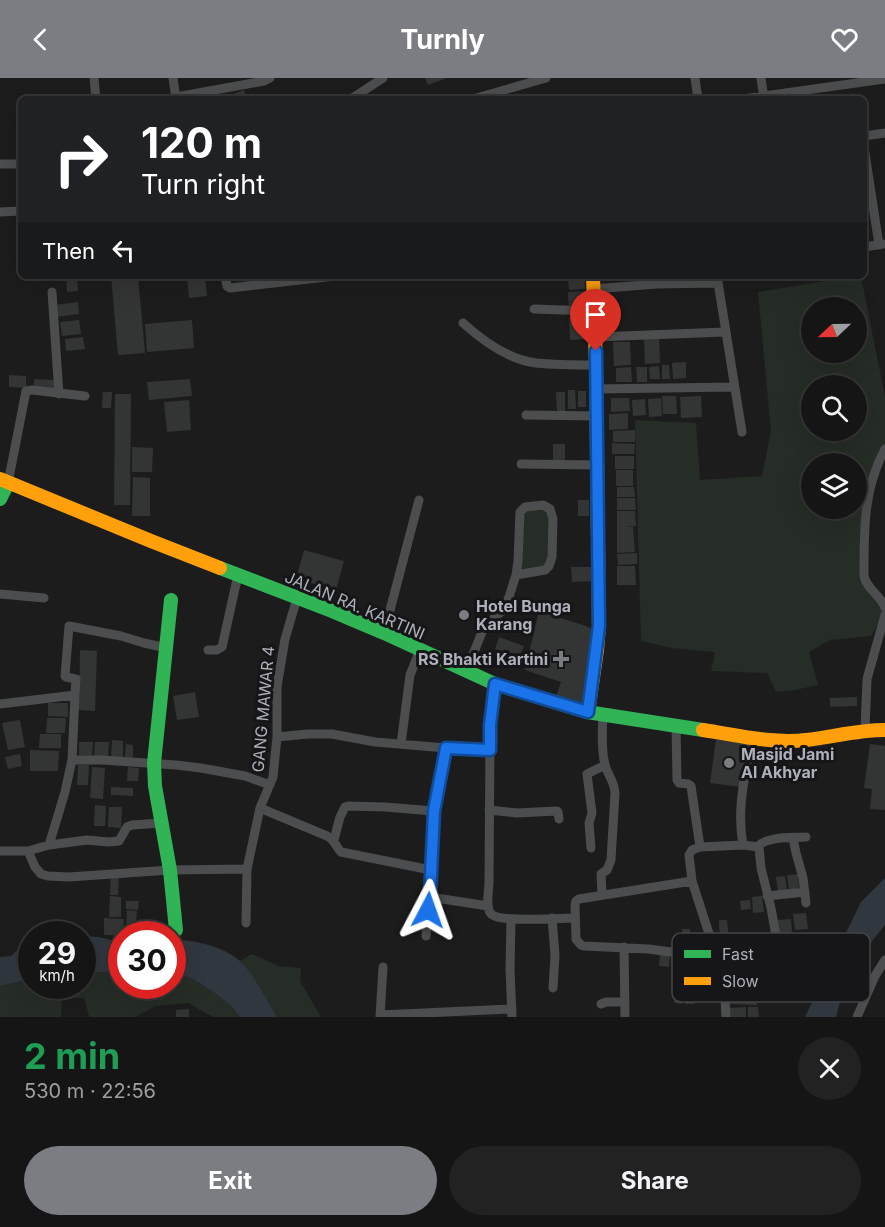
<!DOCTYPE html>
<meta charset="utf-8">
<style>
:root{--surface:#151515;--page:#222;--text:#f1f3f6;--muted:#9d9fa0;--line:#343434;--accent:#7b7d83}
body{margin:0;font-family:Inter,sans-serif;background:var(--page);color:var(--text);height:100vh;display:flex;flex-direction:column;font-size:22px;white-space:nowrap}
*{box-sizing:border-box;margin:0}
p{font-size:20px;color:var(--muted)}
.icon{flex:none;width:33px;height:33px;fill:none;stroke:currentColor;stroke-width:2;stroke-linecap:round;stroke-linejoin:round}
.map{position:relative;height:939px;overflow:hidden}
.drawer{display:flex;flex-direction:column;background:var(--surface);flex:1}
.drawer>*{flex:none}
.guide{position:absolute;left:18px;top:18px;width:849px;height:183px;border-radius:9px;box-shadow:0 6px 24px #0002,0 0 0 2px var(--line);background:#202124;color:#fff;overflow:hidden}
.needle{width:39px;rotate:248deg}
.fabs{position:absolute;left:801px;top:219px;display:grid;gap:12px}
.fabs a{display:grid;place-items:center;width:66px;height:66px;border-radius:50%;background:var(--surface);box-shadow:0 6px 24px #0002,0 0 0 2px var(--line);font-size:30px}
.speed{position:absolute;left:18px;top:843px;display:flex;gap:12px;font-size:30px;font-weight:700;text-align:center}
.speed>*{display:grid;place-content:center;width:78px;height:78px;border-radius:50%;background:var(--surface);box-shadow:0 6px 24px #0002,0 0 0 2px var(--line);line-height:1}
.speed small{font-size:15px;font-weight:400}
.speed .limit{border:9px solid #d22;background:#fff;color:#111}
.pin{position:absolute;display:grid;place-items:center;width:51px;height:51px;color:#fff;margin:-62px -26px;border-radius:50% 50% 50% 0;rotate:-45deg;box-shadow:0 0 6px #0007}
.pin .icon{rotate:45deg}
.me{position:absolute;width:66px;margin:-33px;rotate:4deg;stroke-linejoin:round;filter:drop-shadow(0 0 4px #0008)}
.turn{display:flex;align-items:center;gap:21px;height:126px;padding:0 24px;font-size:27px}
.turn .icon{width:78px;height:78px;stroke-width:2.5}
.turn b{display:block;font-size:42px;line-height:51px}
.then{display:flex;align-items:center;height:57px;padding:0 24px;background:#0003;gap:12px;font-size:22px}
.round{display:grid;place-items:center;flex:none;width:63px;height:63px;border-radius:32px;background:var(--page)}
.headline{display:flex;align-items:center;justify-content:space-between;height:102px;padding:0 24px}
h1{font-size:36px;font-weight:700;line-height:45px;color:#1e9e55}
.cta{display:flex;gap:12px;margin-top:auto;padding:12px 24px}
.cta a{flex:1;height:69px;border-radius:36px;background:var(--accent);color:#fff;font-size:24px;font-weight:700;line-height:69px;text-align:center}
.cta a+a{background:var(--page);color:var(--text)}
header{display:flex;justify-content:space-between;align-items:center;height:78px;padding:0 24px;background:var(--accent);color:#fff;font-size:27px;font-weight:700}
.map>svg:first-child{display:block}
</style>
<header><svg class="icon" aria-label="back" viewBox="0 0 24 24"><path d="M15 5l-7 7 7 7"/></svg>Turnly<svg class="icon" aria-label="heart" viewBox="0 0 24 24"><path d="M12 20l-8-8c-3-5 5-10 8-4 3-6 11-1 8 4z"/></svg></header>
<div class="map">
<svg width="885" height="939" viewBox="0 0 885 939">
<rect width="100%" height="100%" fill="#1c1c1c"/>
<path fill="#262c26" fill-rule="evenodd" d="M858,198H861L885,319V371L868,418L864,498L885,535L871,558L830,562L809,574L818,607L795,612L776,614L767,595L711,593L715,574L672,570L641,563L635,342L696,345L700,402L762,398L771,353L758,214ZM812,230H856V274H812ZM812,308H856V352H812ZM812,386H856V430H812Z
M525,429L550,431L549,488L516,497Z
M252,876L279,888L301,890L300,903L321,939H277L240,883Z
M83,894H121L122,908H172L173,894C186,894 221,918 231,928C234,931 237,935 240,939H213L188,925L156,928L135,939H90L89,938L84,920H62L61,939H0V908L31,901L32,908H82Z"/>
<path fill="#31373f" d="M885,800V847L872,863L840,924L836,939H805L861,824Z
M83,858L98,859L121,864V894H83Z
M173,862C193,861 225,869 240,883C255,898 266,921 277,939H240C237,935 234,931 231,928C221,918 186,894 173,894Z
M31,864V901L0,908V879L11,878L23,867Z"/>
<path fill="#333434" d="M425,0H447L428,7Z
M244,12L247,21H233L231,17Z
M66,198H77L78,213L67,214Z
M111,198H138L145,275L118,277Z
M187,198H205L207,218L189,220Z
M568,198H584L585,211L569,212Z
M589,213L590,230L569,231L568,214Z
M78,224L79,236L56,239L55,227Z
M586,239L587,261L570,262L569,240Z
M79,242L81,256L62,258L60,244Z
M192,242L194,270L147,274L145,246Z
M83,259L85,271L66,273L65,261Z
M659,260L660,285L645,286L644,261Z
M613,264H630L631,287L614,288Z
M686,284V300L673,301L672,285Z
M662,287H669L670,301H662Z
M659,288L660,301H650L649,289Z
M631,289L632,304H616V290Z
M636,289H647V304H637Z
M9,297L26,298V310L9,309Z
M34,301L56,302V313L34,311Z
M190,301L192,318L149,322L147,304Z
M568,312H575L576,331H568Z
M578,313H586V329H578Z
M103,314H112L111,330H102Z
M556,314H565V333H557Z
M115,316H131L130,427H114Z
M662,318H676L677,336H663Z
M701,318L702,339L681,340L680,319Z
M611,320H629L630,333L611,334Z
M661,320L662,338L649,339L648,321Z
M645,321L646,337L633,338L632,322Z
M189,322L191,352L167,354L164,324Z
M628,335V351L609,352V336Z
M635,352V364H613V353Z
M612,365L635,366L634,376H612Z
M553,366H565V382L553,383Z
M132,369L153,370L152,394H132Z
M615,378H634V391H615Z
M616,392H633V408H616Z
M133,399L150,400V438H132Z
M617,409H634L635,419H617Z
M617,420H635L636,432H617Z
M578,422H589V438H578Z
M617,433H635L636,448L625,449H633L635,474L617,475Z
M304,472L344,483L336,512L296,501Z
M637,475V486L618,487L617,476Z
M617,488H635L636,507H617Z
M571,489H594L595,503L572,504Z
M539,533L586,548L598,554L587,634L554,624L561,604L525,592Z
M499,559L524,568L519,580L495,571Z
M80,572L97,573L95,633L79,632Z
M195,614L199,639L177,642L173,618Z
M857,619V628L830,629V620Z
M48,625H68V639L48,638Z
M47,640H66L65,655H46Z
M20,642L25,669L8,672L2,645Z
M40,656H61V670H39Z
M716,661L747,665L741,709L710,705Z
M112,662L123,663V681L111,680Z
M79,664H93L92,678L79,677Z
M95,664H109L108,678H94Z
M126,666L133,667V679H125Z
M870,666L885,668V732L870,731L872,711L864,710Z
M30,672L59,673L58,693H30Z
M20,676L22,688L8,691L5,679Z
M78,687H89L88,707H77Z
M92,689L105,690L103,721L90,720Z
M128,689L139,690L138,703H127Z
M111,709L133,710V718L111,717Z
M95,727L106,728L105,748H94Z
M109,729H122L121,750L108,749Z
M111,796L119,797L118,817H110Z
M798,796L799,811L789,812L787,797Z
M785,798L787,812L778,813L776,799Z
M110,818L121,819V839H109Z
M762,818L764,834L753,835L752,819Z
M750,822L751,831L741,832L740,823Z
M126,823H139L138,832L126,831Z
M127,832L137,833L136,844H133L132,853H126Z
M806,835L808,851L795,852L793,836Z
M104,840L124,841L123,856H122V858L104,857Z
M791,841L792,855L777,857L776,842Z
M49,842L69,843V856L48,855Z
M719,842H727L729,863L720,864Z
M682,851H690L691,863L683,864Z
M660,874L670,875L669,889L659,888Z
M671,875L679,876L678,889L671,888Z
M675,909L683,910L682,926L674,925Z
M686,909L695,910L694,926H685Z
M745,915V917H756L757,927L728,926L727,916Z
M746,929V939H729V930Z
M748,929H758L759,939H748Z
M189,931V939H176V932Z"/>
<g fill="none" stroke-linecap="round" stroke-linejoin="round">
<path stroke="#4c4d4e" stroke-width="9" d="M94,0L96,21
M173,0L176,21
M695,0L698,21
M761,0L764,21
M176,19L264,3L270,0
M351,21L383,0
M473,21L546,0
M743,21L885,1
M864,58L885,55
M864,69L879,167
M0,86H21
M0,134L21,133
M864,169L883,166
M225,198L227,208L230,210L335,198
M717,198L742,354
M593,211L657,206L718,205
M52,214L59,316
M534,231L594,233
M463,245C483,263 509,282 536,285C556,287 576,287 596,287
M595,259L725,254
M596,311L734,309
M526,337L597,338
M885,371C863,411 864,454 864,498C867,512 881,517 885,530
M521,386L597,387
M8,405L26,313L32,312L85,318
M0,516L44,520
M384,555L419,422
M208,572H217L222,569L238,497
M466,594L484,549L501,534L509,519L516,497L518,483L520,434L525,429L543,427L550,431L553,441L552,479L549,488L545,492L516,497
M495,606L490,663L489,804C489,813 485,829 491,836C500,845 560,840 575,840
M75,617L76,601L66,599L65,598L69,548L121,558L144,565L167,570
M0,626L75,617L72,682L65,714L49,767L28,773H0
M676,648L677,702L679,705L688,706L691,708L700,769L692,772L689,777L692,803L712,865L725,922L726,939
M865,652L867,601L885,537
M277,659L308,656H332L375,664L446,670
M401,666L410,597L420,572
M72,682H102L176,687L201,690L245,698L270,707
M260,730L327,758C335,762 336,769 341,774L431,792
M489,732L517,735L557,733L558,734L559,741
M793,760L796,775L803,800L806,825
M334,762L340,739L345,729L348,728L385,729L434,733
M49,767L87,762L109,764L119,763L127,749L132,747L161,745
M743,767C736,730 746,695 751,659
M758,768C769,758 791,760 806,759
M700,769L743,767L759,769L761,790L771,830L778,869L787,890L788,900
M591,770L589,745L592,735L587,696L605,687
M28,773L35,789L41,796L48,798L69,799L170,792L247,791
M692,803L579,821L576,823L575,827L576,861L581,867L584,868L648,871L671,874L687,872L712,865
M602,817L601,796L607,792L611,782L615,715C614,702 608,698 605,687C601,671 602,653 603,637
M767,818L805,814
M488,828L436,820L432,818L430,815L434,733L446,670L490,673
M552,840L555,877L553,910
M511,842L510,891L512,939
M246,845L247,791L260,730L273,699L277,659V609L285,561L297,520
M426,858L430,817
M624,869L625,939
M714,872L778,869
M601,926L606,924H625
M380,937L512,931
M380,939L383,889
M857,939L875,898L885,882"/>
<path stroke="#30b455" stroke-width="14" d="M0,421L8,405
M220,490L332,533L384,555L495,606L587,634L703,652
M171,522L154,685L155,708L170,792L176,852"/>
<path stroke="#ff9f0a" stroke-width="14" d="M0,401L151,463L220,490
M588,634L597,572L599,548L596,287L593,198
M703,652C737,657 772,666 806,662C833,659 857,652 885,652"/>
</g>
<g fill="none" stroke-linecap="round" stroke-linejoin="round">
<g stroke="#114b97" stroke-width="15">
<path id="route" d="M428,832L430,817L434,733L446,670L490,672V647L495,606L588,634L599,548L596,273"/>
</g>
<use href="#route" stroke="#1a73e8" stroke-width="10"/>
</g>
<g fill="#7b7d83" stroke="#161618" stroke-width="2">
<circle cx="464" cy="537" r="6"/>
<path d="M558 572h6v6h6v6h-6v6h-6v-6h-6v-6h6z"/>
<circle cx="729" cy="685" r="6"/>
</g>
<g text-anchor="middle" stroke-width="6" stroke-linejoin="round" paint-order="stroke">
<g font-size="16" fill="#aeb1bb" stroke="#161618">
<text transform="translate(355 527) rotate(23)" y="6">JALAN RA. KARTINI</text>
<text transform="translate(263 631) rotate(-85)" y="6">GANG MAWAR 4</text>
</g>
<g font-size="16" font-weight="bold" fill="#aeb1bb" stroke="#161618" text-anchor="start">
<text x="476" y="534">Hotel Bunga<tspan x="476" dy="18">Karang</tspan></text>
<text x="548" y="587" text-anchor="end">RS Bhakti Kartini</text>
<text x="741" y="682">Masjid Jami<tspan x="741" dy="18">Al Akhyar</tspan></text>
</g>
</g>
<rect x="672" y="855" width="198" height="69" rx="9" fill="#161618" stroke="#444449" stroke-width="1.5"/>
<rect x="684" y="872" width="27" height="8" fill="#30b455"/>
<rect x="684" y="899" width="27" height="8" fill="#ff9f0a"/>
<g font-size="16" fill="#aeb1bb">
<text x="722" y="882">Fast</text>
<text x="722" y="909">Slow</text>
</g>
</svg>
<div class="fabs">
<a><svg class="needle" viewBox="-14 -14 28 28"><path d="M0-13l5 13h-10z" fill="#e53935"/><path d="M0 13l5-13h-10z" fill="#9d9fa0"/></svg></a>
<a><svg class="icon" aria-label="search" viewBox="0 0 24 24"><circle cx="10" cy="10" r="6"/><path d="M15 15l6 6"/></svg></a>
<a><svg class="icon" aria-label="layers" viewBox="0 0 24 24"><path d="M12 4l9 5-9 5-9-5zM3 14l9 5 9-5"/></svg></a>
</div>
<div class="speed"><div>29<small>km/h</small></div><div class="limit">30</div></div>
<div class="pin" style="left:596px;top:273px;background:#d93025"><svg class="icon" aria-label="arrive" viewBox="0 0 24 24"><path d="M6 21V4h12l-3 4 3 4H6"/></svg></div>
<svg class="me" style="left:428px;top:832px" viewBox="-20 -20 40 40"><path d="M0-17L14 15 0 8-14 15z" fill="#1a73e8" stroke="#fff" stroke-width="4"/></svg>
<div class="guide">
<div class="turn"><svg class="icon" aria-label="right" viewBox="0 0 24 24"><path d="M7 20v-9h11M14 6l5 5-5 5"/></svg><div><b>120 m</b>Turn right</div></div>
<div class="then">Then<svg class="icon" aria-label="left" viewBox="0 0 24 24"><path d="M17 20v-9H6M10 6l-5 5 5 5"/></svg></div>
</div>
</div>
<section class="drawer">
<div class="headline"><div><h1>2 min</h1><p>530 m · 22:56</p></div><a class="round"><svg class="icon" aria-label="close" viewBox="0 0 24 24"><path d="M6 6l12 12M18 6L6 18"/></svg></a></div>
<div class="cta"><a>Exit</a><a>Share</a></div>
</section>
